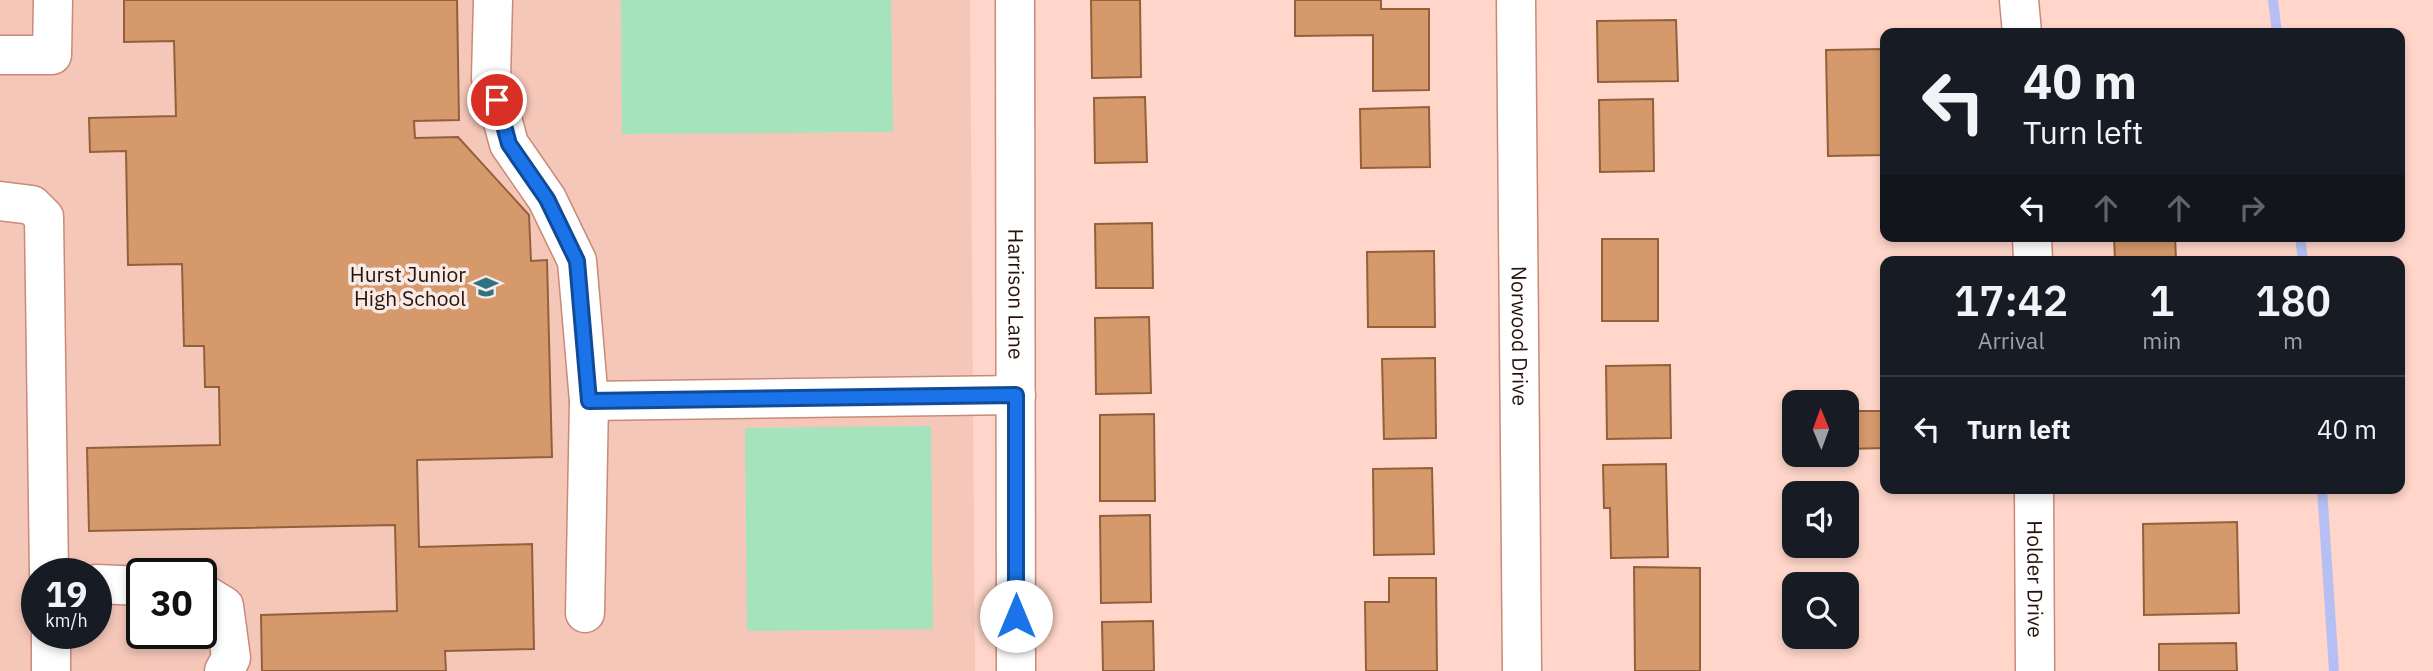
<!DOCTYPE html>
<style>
:root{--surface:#171b24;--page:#242831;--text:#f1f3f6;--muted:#9ea1a6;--line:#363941}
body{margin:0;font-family:"IBM Plex Sans",sans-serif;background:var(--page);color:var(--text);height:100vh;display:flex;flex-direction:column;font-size:26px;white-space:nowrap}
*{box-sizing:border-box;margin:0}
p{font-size:23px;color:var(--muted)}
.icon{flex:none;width:38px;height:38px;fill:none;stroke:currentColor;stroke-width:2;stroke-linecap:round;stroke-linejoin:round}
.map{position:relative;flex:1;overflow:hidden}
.side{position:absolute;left:1880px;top:256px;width:525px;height:238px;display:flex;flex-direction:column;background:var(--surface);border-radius:14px;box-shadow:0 4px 10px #0003}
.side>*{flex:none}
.top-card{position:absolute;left:1880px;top:28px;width:525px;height:214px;border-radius:14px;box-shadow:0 4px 10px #0003;background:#171b24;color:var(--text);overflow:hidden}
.needle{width:46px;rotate:359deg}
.tools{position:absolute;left:1782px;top:390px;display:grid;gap:14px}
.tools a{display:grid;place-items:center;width:77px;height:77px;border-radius:14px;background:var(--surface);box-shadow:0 4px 10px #0003;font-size:35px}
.speed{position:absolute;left:21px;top:558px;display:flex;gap:14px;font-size:35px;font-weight:700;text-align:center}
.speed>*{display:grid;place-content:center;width:91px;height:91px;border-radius:50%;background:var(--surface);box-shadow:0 4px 10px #0003;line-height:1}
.speed small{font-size:18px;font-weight:400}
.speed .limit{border:4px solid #111;border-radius:10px;background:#fff;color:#111}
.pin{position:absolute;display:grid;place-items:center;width:60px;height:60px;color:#fff;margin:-30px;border:4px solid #fff;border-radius:50%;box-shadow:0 2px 7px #0007}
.me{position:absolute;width:77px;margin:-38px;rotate:0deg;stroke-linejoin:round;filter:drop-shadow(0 0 5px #0008)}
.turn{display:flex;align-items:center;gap:24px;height:147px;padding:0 28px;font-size:32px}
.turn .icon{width:91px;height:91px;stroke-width:2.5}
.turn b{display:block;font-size:49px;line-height:60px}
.lanes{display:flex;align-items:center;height:66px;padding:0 28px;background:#0003;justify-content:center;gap:35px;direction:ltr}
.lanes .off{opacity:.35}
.eta{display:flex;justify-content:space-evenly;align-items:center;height:119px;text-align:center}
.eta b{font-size:42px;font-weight:600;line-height:49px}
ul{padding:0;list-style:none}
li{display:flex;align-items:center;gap:21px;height:105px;padding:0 28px;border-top:2px solid var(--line)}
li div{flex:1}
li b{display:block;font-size:26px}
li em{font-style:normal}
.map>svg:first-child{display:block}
</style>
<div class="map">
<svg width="2433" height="671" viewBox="0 0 2433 671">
<rect width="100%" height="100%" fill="#ffd6c9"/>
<path fill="#f5c7b9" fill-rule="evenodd" d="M0,0H970L975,671H0ZM37,574H96V634H37ZM142,574H201V634H142Z"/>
<path fill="#a5e3bd" d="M621,0H891L893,132L622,134Z
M931,426L933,629L747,631L745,428Z"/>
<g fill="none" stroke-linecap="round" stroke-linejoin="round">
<path stroke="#b6bff4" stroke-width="10" d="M2273,0L2277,33
M2300,236L2303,261
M2322,488L2334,671"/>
</g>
<path fill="#d5996c" stroke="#92613c" stroke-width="2" d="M124,0H457L459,120L414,121L415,138L458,137L529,215L531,261L547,260L552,457L417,460L419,547L532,544L534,649L445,651L446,671H262L261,615L397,611L395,525L89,531L87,448L220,445L219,387H205L204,346H184L182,264L128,265L126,151L90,152L89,118L176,116L174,41L124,42Z
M1091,0H1140L1141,77L1092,78Z
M1295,0H1381V9H1429V90L1373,91V35L1295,36Z
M1676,20L1678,81L1598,82L1597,21Z
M1885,49V155L1828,156L1826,50Z
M1145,97L1147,162L1095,163L1094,98Z
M1653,99L1654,171L1600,172L1599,100Z
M1429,107L1430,167L1361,168L1360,109Z
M1152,223L1153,288H1096L1095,224Z
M2114,236H2175L2176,261H2115Z
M1602,239H1658V321H1602Z
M1434,251L1435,327H1368L1367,252Z
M1149,317L1151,393L1096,394L1095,318Z
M1884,355H1885V448L1846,449V411H1884Z
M1435,358L1436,438L1384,439L1382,359Z
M1670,365L1671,438L1607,439L1606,366Z
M1154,414L1155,501H1100V415Z
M1666,464L1668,557L1611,558L1610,508H1604L1603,465Z
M1432,468L1434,554L1374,555L1373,469Z
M1150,515L1151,602L1101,603L1100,516Z
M2237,522L2239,613L2144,615L2143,524Z
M1634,567L1700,568V671H1635Z
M1389,578H1436L1437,671H1366L1365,602H1389Z
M1153,621L1154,671H1103L1102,622Z
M2236,643L2237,671H2159V644Z"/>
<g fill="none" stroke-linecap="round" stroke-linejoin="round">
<g stroke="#c98a78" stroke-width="41">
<g id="minor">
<path d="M493,0L491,78L509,144L547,199L577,261L589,401L585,613"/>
<path id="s1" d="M1015,0L1016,671"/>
<path id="s2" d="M1516,0L1522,671"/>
<path d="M2019,0L2022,33"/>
<path d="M0,55H52L53,0"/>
<path d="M0,201L32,205L44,217L49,574"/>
<path d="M2032,236L2033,261"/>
<path d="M589,401L1016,395"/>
<path id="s3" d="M2034,488L2035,671"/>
<path d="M96,584L142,586"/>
<path d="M201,592L224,606L231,658L224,671"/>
<path d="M51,634V671"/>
</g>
</g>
<use href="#minor" stroke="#fff" stroke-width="38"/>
</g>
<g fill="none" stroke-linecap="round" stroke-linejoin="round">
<g stroke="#114b97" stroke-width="18">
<path id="route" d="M497,100L509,144L547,199L577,261L589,401L1016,395V616"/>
</g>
<use href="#route" stroke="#1a73e8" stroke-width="12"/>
</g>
<defs>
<g id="school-bare" transform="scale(1.89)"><path d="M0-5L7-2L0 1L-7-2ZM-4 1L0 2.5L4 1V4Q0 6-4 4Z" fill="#2f7283" stroke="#f8eae6" stroke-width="2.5" paint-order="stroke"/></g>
</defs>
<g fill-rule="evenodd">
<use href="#school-bare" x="486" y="287"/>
</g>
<g text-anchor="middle" stroke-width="7" stroke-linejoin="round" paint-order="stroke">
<g font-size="21" fill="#29120b" stroke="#f8eae6" text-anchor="end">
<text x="466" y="282">Hurst Junior<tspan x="466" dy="24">High School</tspan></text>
</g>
<g font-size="21" fill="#29120b" stroke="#f8eae6">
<text dy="7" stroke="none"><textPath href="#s1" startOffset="294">Harrison Lane</textPath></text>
<text dy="7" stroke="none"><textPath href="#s2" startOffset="336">Norwood Drive</textPath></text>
<text dy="7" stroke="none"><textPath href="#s3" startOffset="91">Holder Drive</textPath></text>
</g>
</g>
</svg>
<div class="tools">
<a><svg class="needle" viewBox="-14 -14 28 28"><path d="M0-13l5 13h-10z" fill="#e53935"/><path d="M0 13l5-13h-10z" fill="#9ea1a6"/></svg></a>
<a><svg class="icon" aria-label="sound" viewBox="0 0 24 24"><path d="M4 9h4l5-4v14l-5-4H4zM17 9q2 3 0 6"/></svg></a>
<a><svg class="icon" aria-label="search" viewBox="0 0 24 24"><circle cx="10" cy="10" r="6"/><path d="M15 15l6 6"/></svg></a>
</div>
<div class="speed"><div>19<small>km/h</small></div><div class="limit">30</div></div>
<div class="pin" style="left:497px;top:100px;background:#d93025"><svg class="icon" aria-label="arrive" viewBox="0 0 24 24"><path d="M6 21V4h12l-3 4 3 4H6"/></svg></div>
<svg class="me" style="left:1016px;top:616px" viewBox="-20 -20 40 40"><circle r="19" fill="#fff"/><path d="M0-13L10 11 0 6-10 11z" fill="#1a73e8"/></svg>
<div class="top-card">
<div class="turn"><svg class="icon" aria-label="left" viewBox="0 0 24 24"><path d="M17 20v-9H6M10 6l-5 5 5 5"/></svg><div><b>40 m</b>Turn left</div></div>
<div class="lanes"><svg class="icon" aria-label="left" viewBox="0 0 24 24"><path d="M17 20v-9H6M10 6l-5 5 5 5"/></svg><svg class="icon off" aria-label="ahead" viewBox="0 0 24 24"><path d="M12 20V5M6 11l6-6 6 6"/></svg><svg class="icon off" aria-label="ahead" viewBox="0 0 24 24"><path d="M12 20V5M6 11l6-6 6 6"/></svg><svg class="icon off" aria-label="right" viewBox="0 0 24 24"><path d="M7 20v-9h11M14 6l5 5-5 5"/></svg></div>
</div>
<section class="side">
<div class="eta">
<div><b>17:42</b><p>Arrival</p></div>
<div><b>1</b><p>min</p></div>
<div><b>180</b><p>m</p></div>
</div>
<ul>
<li><svg class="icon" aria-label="left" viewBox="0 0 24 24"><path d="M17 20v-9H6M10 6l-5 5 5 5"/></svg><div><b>Turn left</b></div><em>40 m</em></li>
</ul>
</section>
</div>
